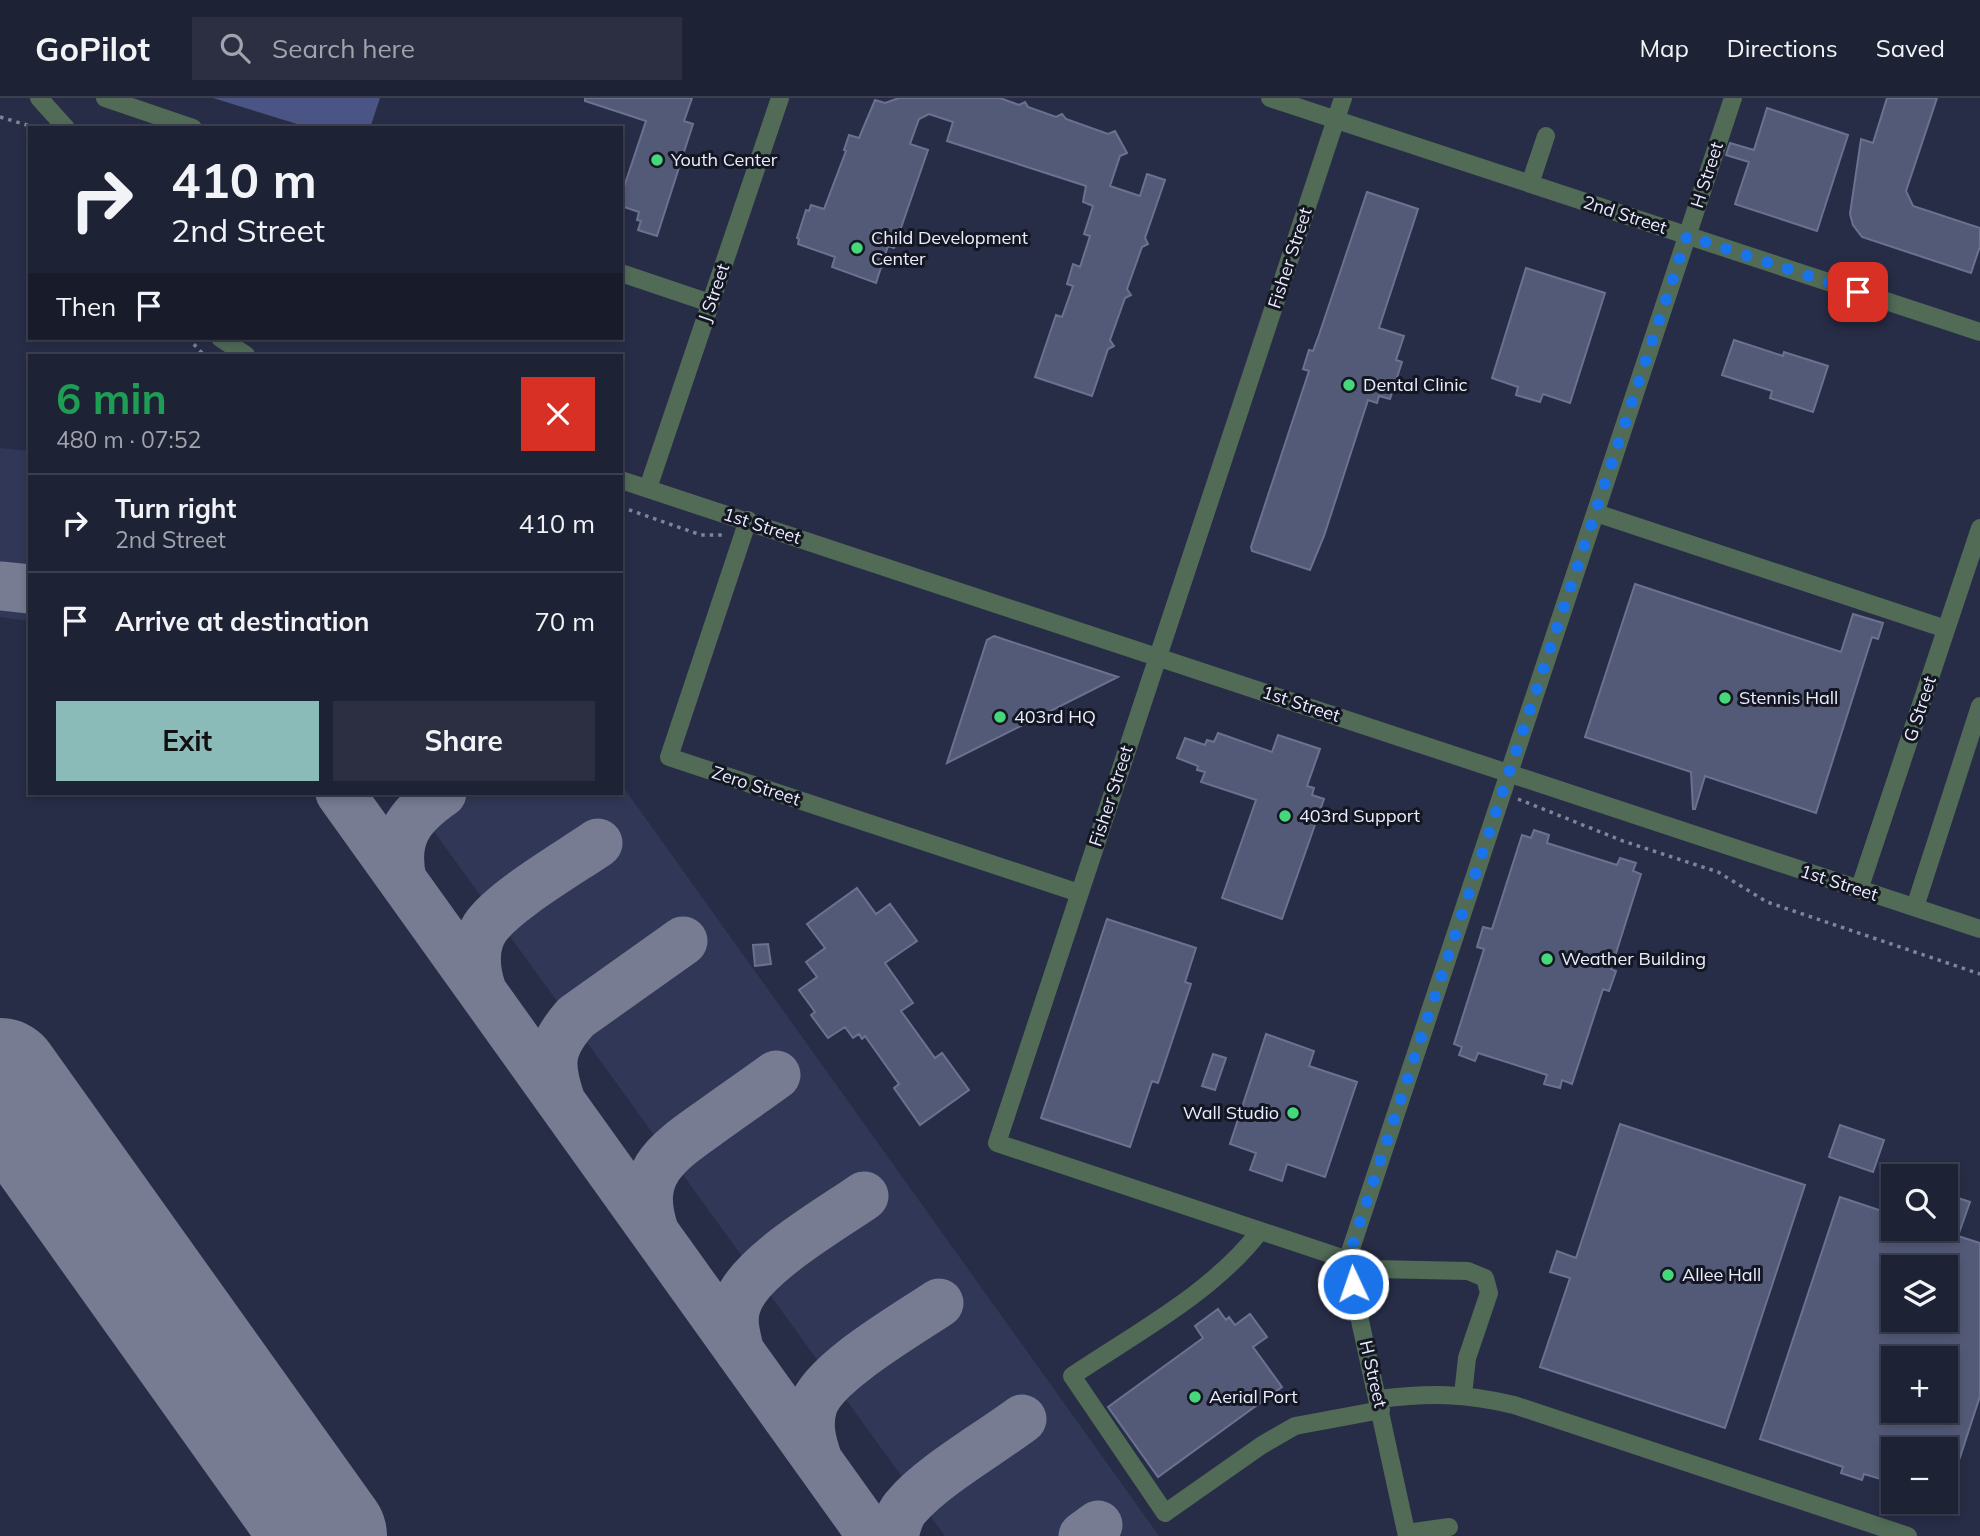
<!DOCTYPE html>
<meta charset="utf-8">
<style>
:root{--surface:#1e2235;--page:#2b2f41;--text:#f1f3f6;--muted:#a1a4ad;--line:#3c3f50;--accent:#8bbbb9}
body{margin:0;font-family:Mulish,sans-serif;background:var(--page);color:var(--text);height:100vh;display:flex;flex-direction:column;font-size:26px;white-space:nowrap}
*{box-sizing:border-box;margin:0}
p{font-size:23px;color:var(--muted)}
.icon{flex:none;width:38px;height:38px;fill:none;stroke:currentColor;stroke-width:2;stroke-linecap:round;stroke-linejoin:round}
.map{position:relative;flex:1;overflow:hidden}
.panel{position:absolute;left:28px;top:256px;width:595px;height:441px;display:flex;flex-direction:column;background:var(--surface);border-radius:0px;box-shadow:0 4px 10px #0003,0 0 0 2px var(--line)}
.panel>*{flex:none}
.guide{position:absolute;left:28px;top:28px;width:595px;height:214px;border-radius:0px;box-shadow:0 4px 10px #0003,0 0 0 2px var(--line);background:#1e2235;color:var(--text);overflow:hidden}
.fabs{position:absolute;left:1881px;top:1066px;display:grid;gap:14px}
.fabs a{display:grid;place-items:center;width:77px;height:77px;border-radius:0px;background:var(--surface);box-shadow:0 4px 10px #0003,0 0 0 2px var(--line);font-size:35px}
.pin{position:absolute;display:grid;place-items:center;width:60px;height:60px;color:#fff;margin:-30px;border-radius:14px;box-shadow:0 4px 10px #0006}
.me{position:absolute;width:77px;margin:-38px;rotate:357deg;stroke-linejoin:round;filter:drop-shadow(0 0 5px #0008)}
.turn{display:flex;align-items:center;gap:24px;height:147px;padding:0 28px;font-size:32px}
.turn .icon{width:91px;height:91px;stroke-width:2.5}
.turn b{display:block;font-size:49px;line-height:60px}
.then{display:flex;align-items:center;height:66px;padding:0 28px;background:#0003;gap:14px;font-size:26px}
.round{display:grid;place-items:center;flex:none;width:74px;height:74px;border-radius:0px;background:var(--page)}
.summary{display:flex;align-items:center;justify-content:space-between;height:119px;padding:0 28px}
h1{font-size:42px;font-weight:700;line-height:52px;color:#1e9e55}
.cta{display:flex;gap:14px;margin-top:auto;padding:14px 28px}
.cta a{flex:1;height:80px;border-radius:0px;background:var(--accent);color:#111;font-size:28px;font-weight:700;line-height:80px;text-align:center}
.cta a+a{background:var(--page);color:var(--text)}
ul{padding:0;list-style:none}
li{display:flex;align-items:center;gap:21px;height:98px;padding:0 28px;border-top:2px solid var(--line)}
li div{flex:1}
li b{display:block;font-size:26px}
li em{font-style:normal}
header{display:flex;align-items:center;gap:42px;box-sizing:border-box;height:98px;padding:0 35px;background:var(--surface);border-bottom:2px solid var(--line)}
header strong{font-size:33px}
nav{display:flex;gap:38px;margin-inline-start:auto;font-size:24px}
.search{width:490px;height:63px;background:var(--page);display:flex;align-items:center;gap:18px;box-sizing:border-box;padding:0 24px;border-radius:0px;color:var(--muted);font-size:26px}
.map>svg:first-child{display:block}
</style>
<header>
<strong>GoPilot</strong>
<div class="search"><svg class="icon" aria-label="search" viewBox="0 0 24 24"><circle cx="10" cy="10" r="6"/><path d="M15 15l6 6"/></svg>Search here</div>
<nav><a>Map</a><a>Directions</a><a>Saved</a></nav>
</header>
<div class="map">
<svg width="1980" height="1438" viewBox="0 0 1980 1438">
<rect width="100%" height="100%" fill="#282d47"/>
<path fill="#313857" d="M0,350L30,353V523L0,519Z
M621,686L1159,1438H945L406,695H621Z"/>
<path fill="#4a5485" d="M213,0H380L370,30H310Z"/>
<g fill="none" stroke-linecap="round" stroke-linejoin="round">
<path stroke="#777c92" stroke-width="49" d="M0,488L30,491
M340,695L872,1438
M402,781C393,739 409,718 442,695
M482,892C475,873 473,848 485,830C503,803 569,765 598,745
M561,1003C548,966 549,949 576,919L683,843
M655,1135C634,1076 666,1055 710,1024C732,1008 754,993 776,977
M740,1254C736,1238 731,1222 737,1206C750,1167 830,1122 864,1098
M818,1362C812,1345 807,1327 813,1308C824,1274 908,1226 939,1205
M894,1438C897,1427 899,1416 907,1408C931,1379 990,1345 1022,1321
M1083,1438L1098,1427"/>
<path stroke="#777c92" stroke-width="122" d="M0,981L326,1438"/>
</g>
<path fill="#535a77" stroke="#6a7290" stroke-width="2" fill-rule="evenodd" d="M585,0H692L684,23L693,26L657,138L638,132L641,123L637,122L639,114L621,108V98L646,23L585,3Z
M899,0H1000L1019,7L1025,4L1028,9L1056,19L1062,16L1066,21L1108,36L1115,33L1127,55L1120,58L1110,88L1140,98L1147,76L1165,82L1145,140L1148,146L1142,149L1127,191L1131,197L1125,200L1110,242L1114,248L1108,251L1092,298L1035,279L1056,217L1062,219L1073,188L1067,186L1073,166L1080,169L1090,138L1084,136L1093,108L1083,104L1086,88L947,43L953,24L929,16L919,21L910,46L928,52L894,150L888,148L876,185L832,169L835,159L798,146L799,141L797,140L806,112L809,113L811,107L824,111L846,53L844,52L849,37L859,40L875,2L885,5Z
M1887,0H1937L1906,93L1913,108L1980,130V148L1971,175L1862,139L1853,127L1850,116L1861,41L1873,45Z
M1767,10L1848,37L1817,133L1735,106L1749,64L1726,57L1730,45L1754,52Z
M1367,94L1418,111L1379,230L1404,238L1396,262L1402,264L1390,301L1379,298L1377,305L1368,302L1324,438L1310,472L1252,453L1251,449L1309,273L1303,271L1309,252L1313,253L1319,237Z
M1526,170L1605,195L1570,305L1543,296L1540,304L1516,297L1518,289L1492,280Z
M1734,242L1783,258L1784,254L1828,268L1813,314L1770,300L1772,293L1722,277Z
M1635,486L1841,554L1853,516L1883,525L1878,541L1872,539L1816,715L1705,678L1695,711H1693L1691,674L1585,639Z
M994,538L1118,579L947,665L987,542Z
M1218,635L1272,654L1278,637L1320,651L1307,688L1314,690L1312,697L1324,701L1282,821L1222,800L1256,702L1201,684L1205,674L1197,672L1198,668L1177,660L1185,640L1205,647L1207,642L1214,644Z
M1534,732L1549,737L1547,745L1617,767L1620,760L1636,765L1633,773L1641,776L1611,871L1616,873L1609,893L1603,891L1572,986L1562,982L1560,990L1544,986L1547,977L1478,955L1475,963L1459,957L1462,949L1454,946L1484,851L1477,849L1483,829L1492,831L1522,737L1531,740Z
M857,790L876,816L890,806L917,843L885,865L913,905L901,913L935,960L942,955L969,992L920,1027L894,990L899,986L865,938L862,941L859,936L853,940L845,929L828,940L811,917L815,914L799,892L817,879L806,864L825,850L807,826Z
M1107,821L1196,850L1185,884L1191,886L1158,985L1152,983L1130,1049L1041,1020Z
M768,846L771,866L755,868L753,847Z
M1266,936L1314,953L1309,968L1357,984L1325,1079L1287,1066L1282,1083L1250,1072L1256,1055L1230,1046Z
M1213,956L1226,960L1215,992L1202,988Z
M1620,1026L1805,1087L1725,1330L1540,1269L1570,1180L1550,1174L1557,1153L1576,1160Z
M1840,1027L1884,1042L1873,1074L1829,1059Z
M1946,1096L1970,1104L1958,1138L1980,1145V1298L1949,1393L1946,1392V1351H1894V1385L1864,1376L1862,1382L1841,1375L1843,1369L1760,1341L1840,1099L1894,1117V1130H1946ZM1894,1169H1946V1222H1894ZM1894,1260H1946V1312H1894Z
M1218,1211L1226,1222L1229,1219L1235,1227L1250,1216L1267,1239L1253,1249L1282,1289L1158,1379L1108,1309L1203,1240L1195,1228Z"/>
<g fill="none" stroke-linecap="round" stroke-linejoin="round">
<path stroke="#7f849a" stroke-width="3.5" stroke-dasharray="3.5 5" stroke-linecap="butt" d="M0,19L27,27L30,30
M188,240L204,257
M621,409L701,437H725
M1518,701L1623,743L1718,774L1767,804L1980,876"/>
<path stroke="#516b57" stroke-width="18" d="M39,0L66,30
M105,0L193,30
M1270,0L1980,234
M1343,0L997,1045L1375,1171L1468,1173L1485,1180L1489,1195L1467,1260L1463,1297
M1530,86L1546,38
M621,175L710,205
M220,240L246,257
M621,382L1980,831
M648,390L780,0
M1596,415L1946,531
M748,422L669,659L1079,795
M1859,792L1980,430
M1915,809L1980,608
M1260,1133C1214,1194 1134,1236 1072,1278L1165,1415L1262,1347L1295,1328L1381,1312
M1379,1301C1428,1295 1465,1295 1514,1307L1908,1438
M1407,1435L1449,1429
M1407,1438L1347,1163L1733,0"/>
</g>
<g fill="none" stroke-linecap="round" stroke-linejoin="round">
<path stroke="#1a73e8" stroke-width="12" stroke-dasharray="0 21.6" d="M1353,1186L1347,1163L1687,138L1858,194"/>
</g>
<g fill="#46d77a" stroke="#141722" stroke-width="2.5">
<circle cx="657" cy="62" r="7"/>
<circle cx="857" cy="150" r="7"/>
<circle cx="1349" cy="287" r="7"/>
<circle cx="1725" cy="600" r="7"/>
<circle cx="1000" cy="619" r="7"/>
<circle cx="1285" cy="718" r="7"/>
<circle cx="1547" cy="861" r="7"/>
<circle cx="1293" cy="1015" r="7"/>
<circle cx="1668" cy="1177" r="7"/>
<circle cx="1195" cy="1299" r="7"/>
</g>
<g text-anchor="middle" stroke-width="6" stroke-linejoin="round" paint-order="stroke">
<g font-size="18" fill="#e9edff" stroke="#141722" text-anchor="start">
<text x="671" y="68">Youth Center</text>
<text x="871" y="146">Child Development<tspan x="871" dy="21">Center</tspan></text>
<text x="1363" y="293">Dental Clinic</text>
<text x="1739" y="606">Stennis Hall</text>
<text x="1014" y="625">403rd HQ</text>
<text x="1299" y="724">403rd Support</text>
<text x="1561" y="867">Weather Building</text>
<text x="1279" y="1021" text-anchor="end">Wall Studio</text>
<text x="1682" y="1183">Allee Hall</text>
<text x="1209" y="1305">Aerial Port</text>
</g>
<g font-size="18" fill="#e9edff" stroke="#141722">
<text transform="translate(1707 77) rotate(-72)" y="6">H Street</text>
<text transform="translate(1625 117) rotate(18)" y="6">2nd Street</text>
<text transform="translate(1290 160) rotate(-72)" y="6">Fisher Street</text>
<text transform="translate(714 195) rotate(-71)" y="6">J Street</text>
<text transform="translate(762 428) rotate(18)" y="6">1st Street</text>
<text transform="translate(1301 606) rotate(18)" y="6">1st Street</text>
<text transform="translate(1920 611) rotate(-72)" y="6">G Street</text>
<text transform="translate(756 688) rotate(18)" y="6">Zero Street</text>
<text transform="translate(1111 698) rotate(-72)" y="6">Fisher Street</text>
<text transform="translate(1839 785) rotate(18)" y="6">1st Street</text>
<text transform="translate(1373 1276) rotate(77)" y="6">H Street</text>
</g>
</g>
</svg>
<div class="fabs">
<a><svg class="icon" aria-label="search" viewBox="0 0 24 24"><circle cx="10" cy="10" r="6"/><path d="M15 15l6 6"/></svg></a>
<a><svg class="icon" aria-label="layers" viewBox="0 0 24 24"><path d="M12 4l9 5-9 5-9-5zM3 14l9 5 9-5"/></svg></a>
<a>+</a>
<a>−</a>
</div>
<div class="pin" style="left:1858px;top:194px;background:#d93025"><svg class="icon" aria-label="arrive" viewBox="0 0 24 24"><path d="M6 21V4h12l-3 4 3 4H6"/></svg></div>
<svg class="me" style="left:1353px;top:1186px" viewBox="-20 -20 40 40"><circle r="17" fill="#1a73e8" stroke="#fff" stroke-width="3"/><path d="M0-11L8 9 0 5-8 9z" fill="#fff"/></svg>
<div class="guide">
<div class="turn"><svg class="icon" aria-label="right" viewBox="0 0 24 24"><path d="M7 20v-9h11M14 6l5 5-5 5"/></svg><div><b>410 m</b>2nd Street</div></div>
<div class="then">Then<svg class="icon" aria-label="arrive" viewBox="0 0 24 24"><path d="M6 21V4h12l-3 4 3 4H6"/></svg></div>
</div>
<section class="panel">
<div class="summary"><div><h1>6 min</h1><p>480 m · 07:52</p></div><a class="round" style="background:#d93025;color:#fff"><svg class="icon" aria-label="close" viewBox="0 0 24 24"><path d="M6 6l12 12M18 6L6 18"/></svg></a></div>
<ul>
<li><svg class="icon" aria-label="right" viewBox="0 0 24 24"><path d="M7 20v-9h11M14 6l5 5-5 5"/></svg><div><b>Turn right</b><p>2nd Street</p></div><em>410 m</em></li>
<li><svg class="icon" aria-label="arrive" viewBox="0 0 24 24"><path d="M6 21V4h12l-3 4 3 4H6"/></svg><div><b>Arrive at destination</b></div><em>70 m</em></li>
</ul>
<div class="cta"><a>Exit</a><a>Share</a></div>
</section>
</div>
